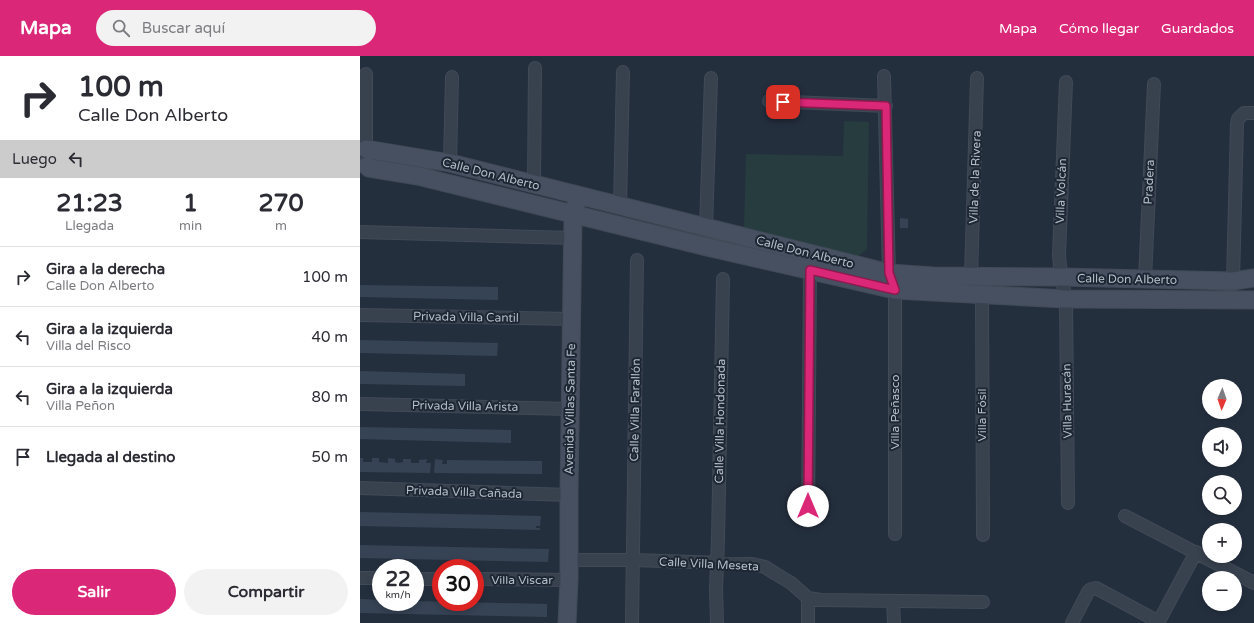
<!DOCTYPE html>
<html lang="es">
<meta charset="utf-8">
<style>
:root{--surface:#fff;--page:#f2f2f3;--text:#2b2b33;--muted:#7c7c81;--line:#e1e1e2;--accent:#db2777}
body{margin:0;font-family:"Varela Round",sans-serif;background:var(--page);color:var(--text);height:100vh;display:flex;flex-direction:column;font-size:15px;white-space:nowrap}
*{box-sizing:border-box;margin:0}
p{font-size:13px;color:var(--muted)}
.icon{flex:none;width:22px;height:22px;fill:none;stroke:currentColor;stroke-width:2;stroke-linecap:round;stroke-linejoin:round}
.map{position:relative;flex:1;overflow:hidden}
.sheet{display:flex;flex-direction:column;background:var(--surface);width:360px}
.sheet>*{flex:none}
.guide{background:#fff;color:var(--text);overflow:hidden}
.needle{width:26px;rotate:182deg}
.fabs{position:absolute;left:842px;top:323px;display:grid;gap:8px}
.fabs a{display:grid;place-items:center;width:40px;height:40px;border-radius:50%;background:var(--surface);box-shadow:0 2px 6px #0003;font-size:20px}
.speed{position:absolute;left:12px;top:503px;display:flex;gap:8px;font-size:20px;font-weight:700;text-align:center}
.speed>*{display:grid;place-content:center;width:52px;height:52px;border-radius:50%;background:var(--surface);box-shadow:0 2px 6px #0003;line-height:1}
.speed small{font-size:10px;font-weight:400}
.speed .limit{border:6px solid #d22;background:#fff;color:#111}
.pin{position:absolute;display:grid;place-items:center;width:34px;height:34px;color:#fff;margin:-17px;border-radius:8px;box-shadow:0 2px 6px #0006}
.me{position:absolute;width:44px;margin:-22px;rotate:0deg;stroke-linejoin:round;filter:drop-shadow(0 0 3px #0008)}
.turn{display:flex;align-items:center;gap:14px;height:84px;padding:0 12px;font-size:18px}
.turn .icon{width:52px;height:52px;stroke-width:2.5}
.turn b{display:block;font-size:28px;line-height:34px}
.then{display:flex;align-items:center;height:38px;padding:0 12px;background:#0003;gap:8px;font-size:15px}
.eta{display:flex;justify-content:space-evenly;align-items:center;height:68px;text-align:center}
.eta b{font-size:24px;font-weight:800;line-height:28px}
.cta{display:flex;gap:8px;margin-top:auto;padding:8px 12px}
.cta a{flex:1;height:46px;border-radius:24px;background:var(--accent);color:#fff;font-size:16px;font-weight:800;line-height:46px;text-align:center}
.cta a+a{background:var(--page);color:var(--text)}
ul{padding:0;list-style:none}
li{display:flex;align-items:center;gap:12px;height:60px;padding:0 12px;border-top:1px solid var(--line)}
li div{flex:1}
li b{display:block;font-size:15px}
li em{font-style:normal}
header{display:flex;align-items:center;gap:24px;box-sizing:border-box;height:56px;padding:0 20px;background:var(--accent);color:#fff}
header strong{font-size:19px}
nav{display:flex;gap:22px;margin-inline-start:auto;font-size:14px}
.search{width:280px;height:36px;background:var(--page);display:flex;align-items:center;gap:10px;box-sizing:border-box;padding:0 14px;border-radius:22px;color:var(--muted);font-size:15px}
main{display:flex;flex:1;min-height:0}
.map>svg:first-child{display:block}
</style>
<header>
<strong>Mapa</strong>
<div class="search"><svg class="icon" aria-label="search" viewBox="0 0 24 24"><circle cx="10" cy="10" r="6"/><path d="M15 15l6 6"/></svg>Buscar aquí</div>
<nav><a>Mapa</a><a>Cómo llegar</a><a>Guardados</a></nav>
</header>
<main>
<section class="sheet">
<div class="guide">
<div class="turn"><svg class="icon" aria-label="right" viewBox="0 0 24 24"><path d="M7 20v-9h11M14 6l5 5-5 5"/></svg><div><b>100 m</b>Calle Don Alberto</div></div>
<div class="then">Luego<svg class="icon" aria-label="left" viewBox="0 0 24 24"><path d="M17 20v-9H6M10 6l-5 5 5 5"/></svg></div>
</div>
<div class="eta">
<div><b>21:23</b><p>Llegada</p></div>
<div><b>1</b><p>min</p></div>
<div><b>270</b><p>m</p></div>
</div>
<ul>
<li><svg class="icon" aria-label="right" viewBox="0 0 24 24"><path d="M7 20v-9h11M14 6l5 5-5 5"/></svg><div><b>Gira a la derecha</b><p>Calle Don Alberto</p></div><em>100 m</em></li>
<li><svg class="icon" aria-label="left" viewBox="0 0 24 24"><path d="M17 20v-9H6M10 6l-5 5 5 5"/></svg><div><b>Gira a la izquierda</b><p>Villa del Risco</p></div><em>40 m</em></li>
<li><svg class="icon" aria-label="left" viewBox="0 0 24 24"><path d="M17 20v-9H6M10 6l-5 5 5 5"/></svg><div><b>Gira a la izquierda</b><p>Villa Peñon</p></div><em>80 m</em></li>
<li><svg class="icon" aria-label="arrive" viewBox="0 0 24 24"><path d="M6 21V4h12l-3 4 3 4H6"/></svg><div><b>Llegada al destino</b></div><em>50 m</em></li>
</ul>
<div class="cta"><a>Salir</a><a>Compartir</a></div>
</section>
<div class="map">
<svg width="894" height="567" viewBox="0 0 894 567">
<rect width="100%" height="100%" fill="#242f3e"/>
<path fill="#263c3f" d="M484,65L509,66L507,193L496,202L384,172L386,98L483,100Z"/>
<path fill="#364354" d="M540,162L548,163V172H540Z
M0,229L138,231V244L0,241Z
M0,284L138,287L137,300L0,297Z
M0,315L105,318V330L0,328Z
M0,371L151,374V387L0,383Z
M0,402H3V406H12V402H19V406L28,407V402L35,403V406L39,407L43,406V403H51V407H59V404L67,403L66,407H71L70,417L0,416Z
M75,403L83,404L82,408H87V404L182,405V418L74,417Z
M0,456L181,460L180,470H176V472H180V474L0,470Z
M0,489L189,493L188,506L0,502Z
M0,543L21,544V546H55V545L187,548V561L0,557Z"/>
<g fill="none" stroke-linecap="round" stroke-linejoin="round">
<g stroke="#414a57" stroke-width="14">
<path id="street" d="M524,20L529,217L535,234V478
M706,26L699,199L701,221L706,243L708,447
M409,45L526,50
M6,100V18
M90,107L92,21
M174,128L175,12
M260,151L263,16
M346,172L351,22
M0,176L213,182
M611,220L617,22
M785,223L794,28
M873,225L877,68L878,63L884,57H894
M622,239L623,479
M0,259L212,263
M0,348L210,353
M0,432L209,439
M765,460L894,527
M448,465L450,215
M209,504H273L392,508L405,511L416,518L431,527L448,542L461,544L623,546
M0,522H21
M55,523H81
M115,523L209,524
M448,542V567
M533,545L534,567
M272,567L277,204
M357,567L356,533L358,483L363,223
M712,567L728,536L731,533L736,532L799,566
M798,567L836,496"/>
</g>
<g stroke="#414a57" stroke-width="19">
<path id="secondary" d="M6,93L90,107L529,217L573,220L701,221L873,225L894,222
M7,110L9,112L58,120L347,191L535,234L706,243L894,244
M207,567L209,524V439L213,159L216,149"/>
</g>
<use href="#street" stroke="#38414e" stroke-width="12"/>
<use href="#secondary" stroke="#465061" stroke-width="17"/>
</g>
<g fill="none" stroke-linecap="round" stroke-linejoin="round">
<g stroke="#8e194d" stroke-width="10">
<path id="route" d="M423,46L526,50L529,217L535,234L450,214L448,450"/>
</g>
<use href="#route" stroke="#db2777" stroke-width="7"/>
</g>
<g text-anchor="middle" stroke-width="4" stroke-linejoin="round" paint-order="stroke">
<g font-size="12" fill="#b4bcc9" stroke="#1d2633">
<text transform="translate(131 118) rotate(14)" y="4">Calle Don Alberto</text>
<text transform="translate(615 121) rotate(-88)" y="4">Villa de la Rivera</text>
<text transform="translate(789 126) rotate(-87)" y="4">Pradera</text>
<text transform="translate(701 135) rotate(-88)" y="4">Villa Volcán</text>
<text transform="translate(445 196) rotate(14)" y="4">Calle Don Alberto</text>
<text transform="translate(767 223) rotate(1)" y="4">Calle Don Alberto</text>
<text transform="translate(106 261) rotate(1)" y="4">Privada Villa Cantil</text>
<text transform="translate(707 345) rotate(-91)" y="4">Villa Huracán</text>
<text transform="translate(105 350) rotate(1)" y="4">Privada Villa Arista</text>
<text transform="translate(210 353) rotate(-89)" y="4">Avenida Villas Santa Fe</text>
<text transform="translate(275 354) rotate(-89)" y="4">Calle Villa Farallón</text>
<text transform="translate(535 356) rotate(-90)" y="4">Villa Peñasco</text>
<text transform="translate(622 359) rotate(-90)" y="4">Villa Fósil</text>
<text transform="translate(360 365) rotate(-89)" y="4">Calle Villa Hondonada</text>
<text transform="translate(104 436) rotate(2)" y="4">Privada Villa Cañada</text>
<text transform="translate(349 508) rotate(3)" y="4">Calle Villa Meseta</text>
<text x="162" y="528">Villa Viscar</text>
</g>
</g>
</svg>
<div class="fabs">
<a><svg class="needle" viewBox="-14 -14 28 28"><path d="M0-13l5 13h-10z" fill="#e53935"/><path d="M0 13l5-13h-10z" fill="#7c7c81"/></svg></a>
<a><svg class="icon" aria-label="sound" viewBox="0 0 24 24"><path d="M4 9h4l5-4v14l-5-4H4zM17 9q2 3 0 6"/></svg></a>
<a><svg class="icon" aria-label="search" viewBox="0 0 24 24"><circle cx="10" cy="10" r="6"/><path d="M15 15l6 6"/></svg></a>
<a>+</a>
<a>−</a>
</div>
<div class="speed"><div>22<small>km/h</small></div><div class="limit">30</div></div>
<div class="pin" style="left:423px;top:46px;background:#d93025"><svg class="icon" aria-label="arrive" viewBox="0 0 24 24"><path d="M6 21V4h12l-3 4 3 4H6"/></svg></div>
<svg class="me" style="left:448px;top:450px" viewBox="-20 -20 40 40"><circle r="19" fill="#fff"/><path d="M0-13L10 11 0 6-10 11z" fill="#db2777"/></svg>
</div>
</main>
